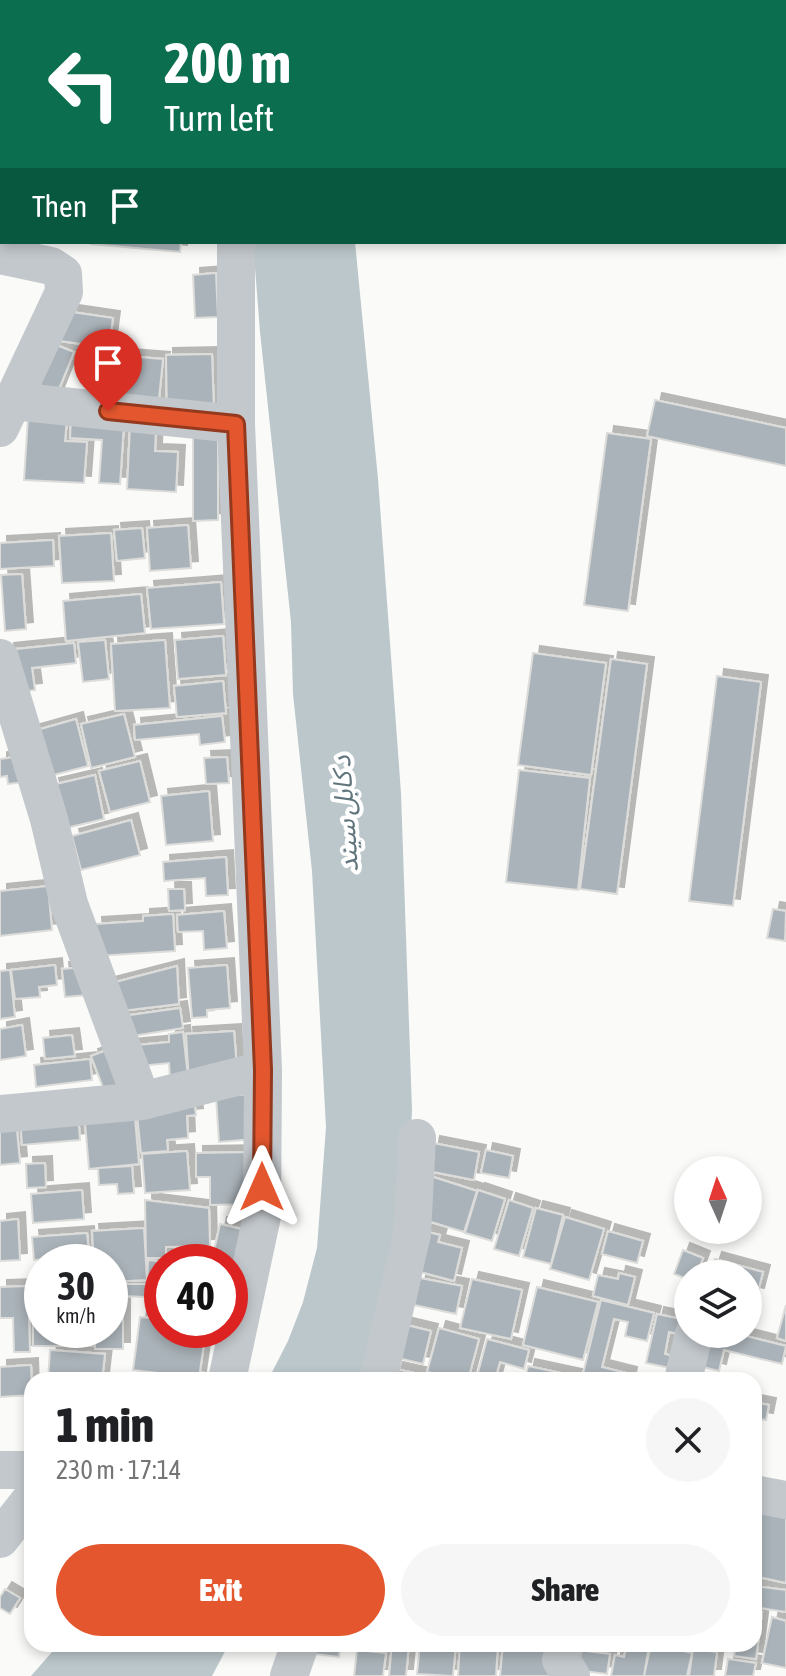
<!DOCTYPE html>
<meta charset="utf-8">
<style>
:root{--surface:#fff;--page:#f6f6f6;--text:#202124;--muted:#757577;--accent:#e4572e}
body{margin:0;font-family:"Asap Condensed","Noto Sans Arabic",sans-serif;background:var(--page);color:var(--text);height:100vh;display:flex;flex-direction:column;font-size:30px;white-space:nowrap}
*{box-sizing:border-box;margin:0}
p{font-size:26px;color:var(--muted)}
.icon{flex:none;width:44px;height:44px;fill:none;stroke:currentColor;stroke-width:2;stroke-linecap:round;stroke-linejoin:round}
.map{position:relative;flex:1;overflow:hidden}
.details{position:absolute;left:24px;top:1372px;width:738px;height:280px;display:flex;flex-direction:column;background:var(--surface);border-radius:24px;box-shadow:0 4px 12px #0003}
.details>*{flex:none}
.banner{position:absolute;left:0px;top:0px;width:786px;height:244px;box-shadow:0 4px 12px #0003;background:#0b6e4f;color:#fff;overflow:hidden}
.needle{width:52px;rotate:357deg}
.tools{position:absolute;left:674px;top:1156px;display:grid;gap:16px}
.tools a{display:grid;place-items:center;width:88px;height:88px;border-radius:50%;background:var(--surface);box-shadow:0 4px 12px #0003;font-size:40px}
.speed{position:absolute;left:24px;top:1244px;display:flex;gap:16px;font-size:40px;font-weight:700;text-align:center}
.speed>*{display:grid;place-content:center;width:104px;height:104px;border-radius:50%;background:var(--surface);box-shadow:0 4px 12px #0003;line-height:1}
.speed small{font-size:20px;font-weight:400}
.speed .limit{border:12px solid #d22;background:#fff;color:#111}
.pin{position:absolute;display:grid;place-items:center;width:68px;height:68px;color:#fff;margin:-82px -34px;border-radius:50% 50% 50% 0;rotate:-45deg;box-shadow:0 0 8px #0007}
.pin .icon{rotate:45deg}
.me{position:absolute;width:88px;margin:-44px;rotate:0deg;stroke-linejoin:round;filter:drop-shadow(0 0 6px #0008)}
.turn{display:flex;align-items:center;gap:28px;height:168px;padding:0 32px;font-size:36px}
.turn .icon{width:104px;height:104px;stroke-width:2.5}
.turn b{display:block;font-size:56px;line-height:68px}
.then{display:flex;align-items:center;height:76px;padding:0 32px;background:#0003;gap:16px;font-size:30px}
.round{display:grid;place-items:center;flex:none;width:84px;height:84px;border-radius:42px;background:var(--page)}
.overview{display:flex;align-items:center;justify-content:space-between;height:136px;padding:0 32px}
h1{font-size:48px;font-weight:800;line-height:60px}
.cta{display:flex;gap:16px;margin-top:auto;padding:16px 32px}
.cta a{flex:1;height:92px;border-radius:48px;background:var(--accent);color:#fff;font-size:32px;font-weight:800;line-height:92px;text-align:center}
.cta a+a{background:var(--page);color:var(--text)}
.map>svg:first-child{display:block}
</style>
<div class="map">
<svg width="786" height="1676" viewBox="0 0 786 1676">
<defs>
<filter id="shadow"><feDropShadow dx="7" dy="-7" stdDeviation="0" flood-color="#0004"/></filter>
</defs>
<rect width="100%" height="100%" fill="#fafaf8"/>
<path fill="#bbc7cb" d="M253,242H355L378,479L401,793L412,1110L409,1172L364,1380H268L288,1341L303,1302L317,1248L326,1127L312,871L293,694L291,622L260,332Z
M59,1644H229L212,1676H31Z"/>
<path fill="#aab3b9" stroke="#dcdcda" stroke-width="2" filter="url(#shadow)" d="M91,242H181L180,252L91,244Z
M216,273L218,317L195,318L193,275Z
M65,311L113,318L109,348L60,341Z
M44,340L74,352L53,404L23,392Z
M212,354L214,412L167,413L166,355Z
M125,356L163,359L158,409L120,406Z
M655,400L786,428V466L647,436Z
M28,417L67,419L65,441L87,442L84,483L24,480Z
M71,420L124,424L120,484L99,483L102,440L70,438Z
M130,426L156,427L155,451L178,452L176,492L127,489Z
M193,433H218V520L193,521Z
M607,433L651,439L628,611L584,605Z
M188,525L191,568L150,571L147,528Z
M142,528L145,558L117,561L114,530Z
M111,533L114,581L62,583L59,536Z
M53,540L54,566L0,569V543Z
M22,574L26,629L5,631L1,575Z
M221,582L224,624L151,629L147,588Z
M141,594L145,633L66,641L63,601Z
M223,636L226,675L178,679L175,640Z
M105,640L109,679L83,682L78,642Z
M165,640L170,708L115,711L111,644Z
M74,643L76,663L32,668L35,690L11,693L7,650Z
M533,653L606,663L591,775L518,765Z
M611,659L647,664L617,894L580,889Z
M717,676L761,682L733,906L689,901Z
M223,681L226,713L177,717L174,686Z
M124,714L135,757L91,768L81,724Z
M222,716L225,742L200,745L199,734L135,740L134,725Z
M76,719L88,766L42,778L30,732Z
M22,756L25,782L8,784L7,776L0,777V759Z
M227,757L229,783L206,784L204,758Z
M140,761L150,802L110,812L99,771Z
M519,770L590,778L578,890L506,882Z
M95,775L104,819L62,829L52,785Z
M209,791L213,841L166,845L161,796Z
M131,820L140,855L81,870L72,836Z
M226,857L228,895L206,896L205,878L164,881L163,862Z
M48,886L52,930L0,936V891Z
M168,889H184L185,910L169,911Z
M773,909L786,911L785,941L767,938Z
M224,911L227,948L204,950L203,931L178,932L177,915Z
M173,914L175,951L97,956L95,924L143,921V916Z
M55,965L57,985L39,987L40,997L15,999L11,970Z
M227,965L230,1008L207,1010V1017L192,1018L188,968Z
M177,966L179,1004L113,1012L104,985Z
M85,967L88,995L65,997L62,969Z
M10,970L15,1017L0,1019V971Z
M180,1008L183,1028L120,1038L116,1017Z
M22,1025L26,1056L0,1060V1029Z
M234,1031L237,1069L189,1082L186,1034Z
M183,1032L188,1077L170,1079L169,1063L130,1067L127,1046L169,1042V1034Z
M72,1035L75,1056L45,1059L43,1038Z
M117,1046V1096L104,1090L91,1056Z
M90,1059L92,1080L36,1087L34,1065Z
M250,1094L254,1139L219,1142L216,1097Z
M194,1100L196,1115L187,1116L188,1138L167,1140L168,1151L141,1153L136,1105Z
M134,1107L139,1164L89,1169L84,1111Z
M78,1113L80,1140L22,1145L20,1118Z
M16,1120L20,1163L0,1165V1121Z
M433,1143L479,1152L474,1180L428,1171Z
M486,1150L513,1156L509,1178L481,1173Z
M187,1151L190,1190L145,1193L142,1154Z
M256,1152L257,1204L210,1205V1177H196V1153Z
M45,1163L46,1187L27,1188L26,1164Z
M132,1166L134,1193L118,1194L117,1184L99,1185L98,1168Z
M430,1176L477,1191L464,1232L418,1218Z
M82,1190L84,1219L33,1223L31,1194Z
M478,1190L505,1199L492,1241L465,1233Z
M145,1200L209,1208L210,1246L166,1247V1258H146Z
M509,1200L533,1208L519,1256L494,1249Z
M536,1208L563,1215L551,1264L523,1257Z
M565,1217L604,1229L589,1280L550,1269Z
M18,1219L20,1260L0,1261V1221Z
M220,1224L246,1230L238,1266L230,1265V1262L212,1260Z
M144,1228L147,1280L110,1282V1262H94L92,1231Z
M423,1231L440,1235L438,1242L462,1248L454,1281L413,1270Z
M608,1231L643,1241L637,1263L602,1254Z
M87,1233L90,1262H73L72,1257L34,1260L32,1237Z
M683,1250L703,1258L697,1274H688V1279L674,1274Z
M715,1259L763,1272L757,1295L748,1293V1274H710Z
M148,1260L167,1262H162V1298L147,1295Z
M619,1273L635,1277L628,1305L593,1296L598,1275L618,1279Z
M420,1278L462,1286L456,1314L414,1305Z
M472,1279L522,1290L511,1339L460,1328Z
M110,1284H146V1297L123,1296V1349H95V1330H110Z
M28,1286L30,1352H14L13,1318H0V1287Z
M537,1287L598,1302L583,1360L523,1345Z
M601,1300L654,1313L647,1341L625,1336L628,1322L614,1319L602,1367L630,1374L629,1380H607L583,1374Z
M786,1305V1341L777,1338Z
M33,1308H42V1330H94V1346H33Z
M657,1314L686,1320L683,1335L669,1332L665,1354L678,1357L675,1369L646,1363Z
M140,1317L162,1319V1330H206L199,1378L133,1370Z
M402,1324L431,1331L423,1364L394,1357Z
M439,1328L479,1339L468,1380L427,1372Z
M711,1334H738L786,1346L782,1364L724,1350L719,1371L703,1367Z
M487,1339L529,1350L524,1369L500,1362L495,1380H476Z
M50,1350L105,1354L102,1380H48Z
M31,1365L32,1395L0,1397V1367Z
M528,1366L575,1376L574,1380H525Z
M396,1369L423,1375L422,1380H393Z
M754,1402L769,1405L766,1420L754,1418Z
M754,1502L786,1507V1583L754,1576Z
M754,1586L786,1590V1612L754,1607Z
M5,1589L20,1598L10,1614L0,1608V1597Z
M754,1611L762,1612L756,1659L734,1656L736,1644H754Z
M772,1617L786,1621V1668L762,1663Z
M317,1644H341L339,1657L314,1654Z
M392,1644H409L406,1676H389Z
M420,1644H456L453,1676L417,1674Z
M460,1644H498L496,1676H458Z
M503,1644H556L553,1676H500Z
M627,1644L649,1646L644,1676H611L615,1655L624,1657Z
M651,1644L692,1653L687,1676H644Z
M571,1649L610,1654L607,1674L568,1669Z
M693,1649L717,1652L714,1676H689Z
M357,1650L386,1653L383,1676H354Z
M728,1659L756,1663L753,1676H725Z"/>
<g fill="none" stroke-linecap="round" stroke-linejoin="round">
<path stroke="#c3c8cc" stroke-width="38" d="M241,2V0
M0,255L51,266L63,274L64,292L0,428
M13,401L236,424
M0,658L49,819L69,904L142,1101
M0,1114L142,1101L263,1070
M227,1380L262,1216L263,1070L236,424V242
M378,1380L412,1234L417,1138
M683,1380L694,1334
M0,1470H32
M754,1494L786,1500
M0,1539L32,1498
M565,1644L561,1660L571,1676
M289,1676L300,1644"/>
</g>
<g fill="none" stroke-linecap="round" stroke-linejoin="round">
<g stroke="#94391e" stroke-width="20">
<path id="route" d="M108,411L236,424L263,1070L262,1187"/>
</g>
<use href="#route" stroke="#e4572e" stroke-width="14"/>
</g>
<g text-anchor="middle" stroke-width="8" stroke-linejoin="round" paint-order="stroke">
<g font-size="26" font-style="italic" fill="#60757c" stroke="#fff">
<text transform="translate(345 814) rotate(-94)" y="9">د کابل سيند</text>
</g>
</g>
</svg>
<div class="tools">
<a><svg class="needle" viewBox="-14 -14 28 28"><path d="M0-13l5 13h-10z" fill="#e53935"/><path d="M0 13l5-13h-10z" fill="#757577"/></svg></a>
<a><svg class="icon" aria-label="layers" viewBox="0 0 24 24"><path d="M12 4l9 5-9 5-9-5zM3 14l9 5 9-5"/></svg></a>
</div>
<div class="speed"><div>30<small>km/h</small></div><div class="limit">40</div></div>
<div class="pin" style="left:108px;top:411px;background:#d93025"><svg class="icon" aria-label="arrive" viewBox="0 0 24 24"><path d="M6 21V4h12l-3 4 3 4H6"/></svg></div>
<svg class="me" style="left:262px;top:1187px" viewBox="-20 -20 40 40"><path d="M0-17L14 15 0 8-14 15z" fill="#e4572e" stroke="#fff" stroke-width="4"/></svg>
<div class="banner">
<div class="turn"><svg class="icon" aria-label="left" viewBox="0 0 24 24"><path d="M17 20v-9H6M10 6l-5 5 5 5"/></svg><div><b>200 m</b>Turn left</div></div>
<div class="then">Then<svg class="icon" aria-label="arrive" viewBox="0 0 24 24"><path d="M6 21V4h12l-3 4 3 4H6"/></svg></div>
</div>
<section class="details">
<div class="overview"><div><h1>1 min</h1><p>230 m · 17:14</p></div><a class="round"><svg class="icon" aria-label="close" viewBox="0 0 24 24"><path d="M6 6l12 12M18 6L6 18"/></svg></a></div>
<div class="cta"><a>Exit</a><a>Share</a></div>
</section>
</div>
